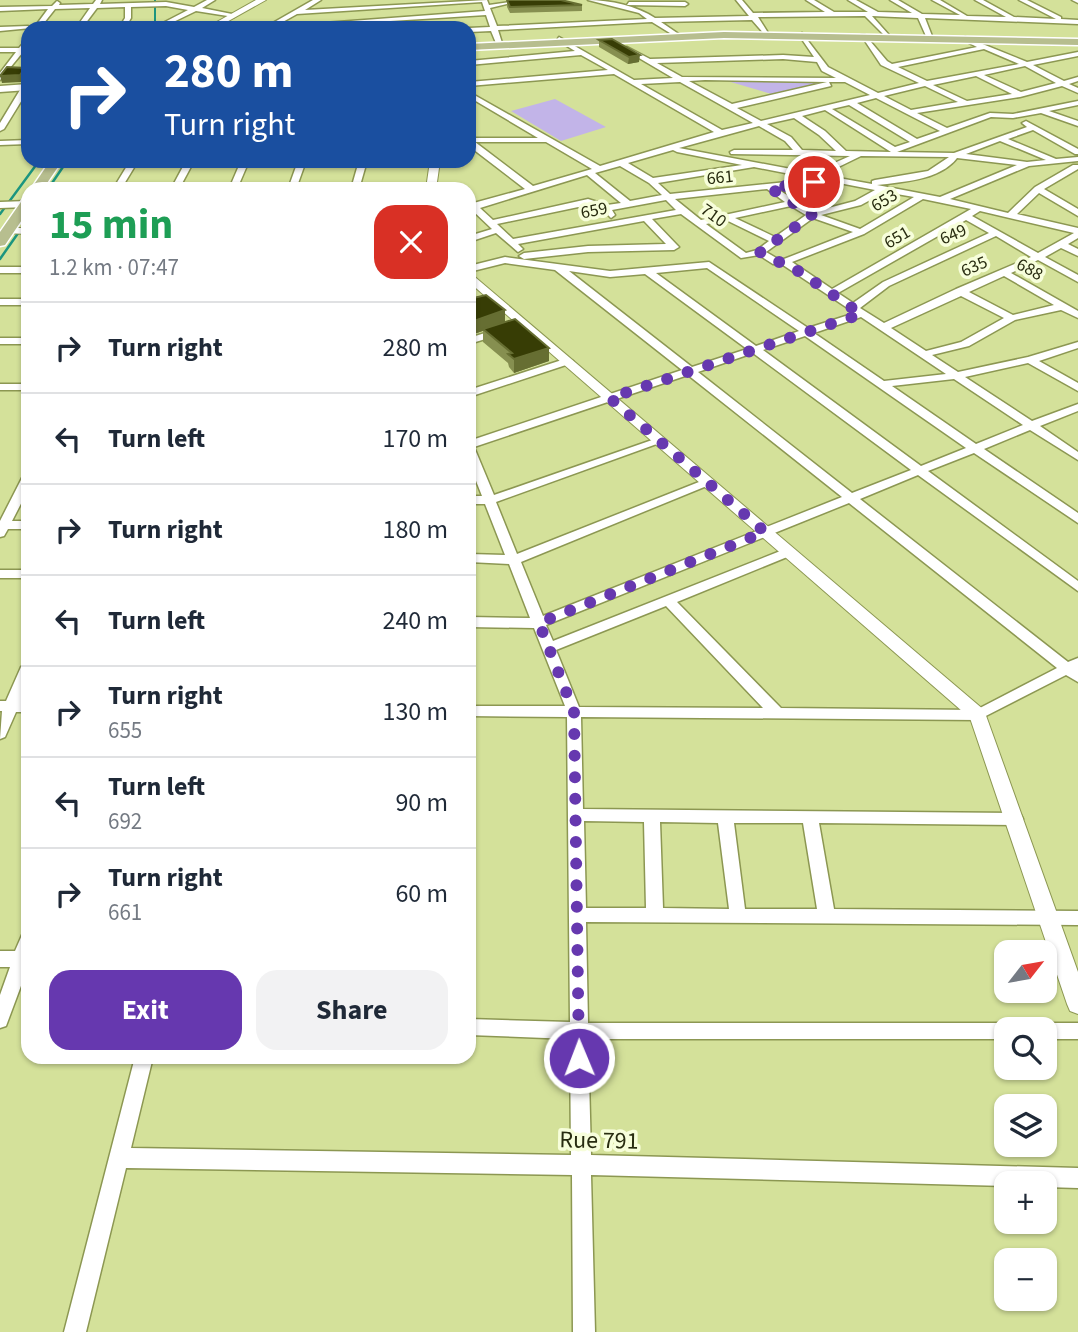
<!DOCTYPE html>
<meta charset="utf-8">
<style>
:root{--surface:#fff;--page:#f2f2f3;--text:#1f2937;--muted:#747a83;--line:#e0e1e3;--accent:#6638af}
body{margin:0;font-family:"Source Sans 3",sans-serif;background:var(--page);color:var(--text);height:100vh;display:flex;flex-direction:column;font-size:26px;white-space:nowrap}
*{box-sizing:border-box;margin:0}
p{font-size:23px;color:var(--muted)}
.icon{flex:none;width:38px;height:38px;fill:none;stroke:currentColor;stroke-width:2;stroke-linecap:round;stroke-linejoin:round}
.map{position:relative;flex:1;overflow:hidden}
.side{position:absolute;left:21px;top:182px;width:455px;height:882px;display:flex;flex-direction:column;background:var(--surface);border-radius:21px;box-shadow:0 2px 5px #0004}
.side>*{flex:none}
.top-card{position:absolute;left:21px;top:21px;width:455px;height:147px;border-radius:21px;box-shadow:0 2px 5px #0004;background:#1a4fa0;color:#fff;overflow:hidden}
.needle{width:46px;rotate:59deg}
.buttons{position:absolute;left:994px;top:940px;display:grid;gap:14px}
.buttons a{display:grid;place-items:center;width:63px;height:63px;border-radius:14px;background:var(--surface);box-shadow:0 2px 5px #0004;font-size:35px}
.pin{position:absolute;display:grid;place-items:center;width:60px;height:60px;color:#fff;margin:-30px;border:4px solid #fff;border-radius:50%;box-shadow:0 2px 7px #0007}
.me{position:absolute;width:77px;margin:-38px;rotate:359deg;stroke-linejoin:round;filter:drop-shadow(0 0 5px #0008)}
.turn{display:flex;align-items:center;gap:24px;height:147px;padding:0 28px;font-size:32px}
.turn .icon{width:91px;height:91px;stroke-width:2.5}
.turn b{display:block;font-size:49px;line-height:60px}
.round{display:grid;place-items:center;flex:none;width:74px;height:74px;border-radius:21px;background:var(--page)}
.headline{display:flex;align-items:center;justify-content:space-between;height:119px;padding:0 28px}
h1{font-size:42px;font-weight:700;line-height:52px;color:#1e9e55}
.action{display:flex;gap:14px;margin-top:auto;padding:14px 28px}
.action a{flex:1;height:80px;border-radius:21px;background:var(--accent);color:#fff;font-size:28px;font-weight:700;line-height:80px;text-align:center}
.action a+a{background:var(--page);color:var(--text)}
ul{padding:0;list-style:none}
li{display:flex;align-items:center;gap:21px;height:91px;padding:0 28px;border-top:2px solid var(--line)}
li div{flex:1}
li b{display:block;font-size:26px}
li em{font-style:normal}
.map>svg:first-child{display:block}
</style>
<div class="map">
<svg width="1078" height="1332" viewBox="0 0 1078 1332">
<rect width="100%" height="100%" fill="#d4e19a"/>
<path fill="#c2b4e8" d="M717,78L846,80L778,96Z
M555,99L606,127L561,141L511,111Z"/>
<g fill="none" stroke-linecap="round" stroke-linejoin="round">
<path stroke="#1c957f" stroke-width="2" d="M155,0V28"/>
<path stroke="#1c957f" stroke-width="2.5" d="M48,189L67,161
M0,214L39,161
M0,259L28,219"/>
<g stroke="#8c9752" stroke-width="3">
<path id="minor" d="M96,0H102L100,4L166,2L194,7L207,0H215L202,8L237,15L234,17L196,11L161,28L159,25L188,10L166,6L131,7V18L125,28H119L125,18V7L97,8L82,28H76L90,8L55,9L40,28H34L48,9L0,11V7L52,6L57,1L60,3L59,5L93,4Z
M313,0H321L305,10L487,0L489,5L524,0L490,8L497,26L647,19L639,13L588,0C610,0 637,6 655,18L749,16L736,0H742L753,13L825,12L806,0H814L834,12H868L848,0H856L878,12L912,13L890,0H898L922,14L960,15L932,0H940L967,16L1006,17L975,0H983L1014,17L1056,19L1019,0H1027L1061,17V19L1078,20V24L925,18L932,36L929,38L926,36L918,18L872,16L889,35L886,37L865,16L758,17L770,36H766L752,20L661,22L680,35L678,38L652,22L498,30L502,43L499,45L496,43L491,31L469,32V28L490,27L486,15L327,25L324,23L485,11L482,2L297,14L272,28H264Z
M1072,0H1078V3Z
M629,2H685L688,4L685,6L627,5Z
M0,27L28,26L31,28L0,31Z
M802,33L828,67L878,93L919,83L881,65L861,35H865L887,61L892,64L977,47L963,40L965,37L1027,62L1078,52V56L1033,65L1064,81L1078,77V81L1069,84L1078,88V93L1062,86L1020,97L917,113L947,128L990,113L1013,114L1078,101V105L1049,111L1078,121V126L1041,113L1013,118L991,117L897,152L954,153L1027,127L1022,123L1026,121L1078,149V154H1075L1033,130L1008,139L1056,159L1078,157V161L1029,166L950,199L1008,213L1035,187L1073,165H1078V169L1044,189L1078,209V216L1039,193L1017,214L1078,228V238L1068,244L1078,249V256L1061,248L1045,257L1078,275V282L1038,260L1011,273L1078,311V318L1061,310L1015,320L969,346L932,355L958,372L1028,357L1078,342V348L1039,361L1078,383V391L1028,363L965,377L1032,421L1078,404V411L1040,426L1078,452V460L1030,430L984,449L1078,513V523L974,453L928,471L1078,581V591L918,475L860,499L1068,662L1078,658V682L1066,675L978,720L581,717L583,809L1015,813L1021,815L1023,819L1021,823L1015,825L819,823L834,909L1078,911V925L586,922L588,1023H1006L1012,1025L1014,1029H1006V1039H588L591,1155L1078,1168V1188L1045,1187V1183H1006V1186L591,1175L595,1332H573L572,1175L126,1168L86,1332H64L135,1057H153L131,1148L571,1155L570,1039L469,1035V1019L570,1022L567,717L469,716V706H565L534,628L469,627V617L530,618L509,564L469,562V554L505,555L485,504H469V496H482L469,463V441L682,370L555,270L505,263L469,272V266L505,257L610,271L709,262L808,328L855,313L783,265L773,264L759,255L741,258L681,214L652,219L677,245L679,247L674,250L588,252L524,259L519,256L524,253L588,246L666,244L644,221L518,244L523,249L518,252L496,233L469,242V236L492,229L472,210L469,211L470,204L525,189L469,146V138H538L469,97V92L600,166L714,132L614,74L469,86V82L608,70L581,55L469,65V61L575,51L557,40L559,37L634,80L673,78L622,48L627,47L650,59L783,55L814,57L799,35ZM984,49L1019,64L927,81L898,67ZM783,59L817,62L822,71L836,78L682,77L657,63ZM1025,66L1056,83L1021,92L984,75ZM976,76L1012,94L967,101L933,85ZM705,80L827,82L732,104L689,81ZM680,82L753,123L722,130L641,84ZM829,82H845L870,95L761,121L737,108L831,86ZM925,86L958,102L911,110L884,96ZM876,98L940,131L917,139L857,103ZM849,105L910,142L895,147L832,109ZM825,110L891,152L846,151L825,131L802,116ZM794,118L819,135L836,151L802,150L791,137L767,124ZM759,126L785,141L793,150H734L730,152L731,154L850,156L812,173L679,148ZM1000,141L1046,160L1027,162L966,154ZM475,142H546L592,169L533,186ZM673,150L677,152L742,165L653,178L628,163ZM861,156L949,157L928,171L875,180L872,181V184L822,175ZM957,158L1017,165L940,197L877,185C903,182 940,180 957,158ZM620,166L649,183L662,195L630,201L595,173ZM754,167L816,179L670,194L658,183ZM587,175L621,203L607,205L588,199L493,220L480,208ZM824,180L875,190L855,201L813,212L776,188L820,184ZM767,189L785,202L701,220L675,199ZM885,192L914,197L860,229L821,215L861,205ZM923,199L971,209L832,289L792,262L864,234ZM666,200L676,210L513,239L497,224L588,205L603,210L611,218L615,215L612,210ZM791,206L806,215L775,237L735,218ZM980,211L1074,233L1038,253L972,216ZM813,218L853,232L784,259H778L766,252ZM726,220L769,241L757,250L746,253L706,224ZM966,220L989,233L883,282L853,303L838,293ZM996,236L1031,257L956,289L884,323L860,308L889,286ZM707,268L799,331L756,346L656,273ZM569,271L610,277L645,274L747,349L692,367ZM1004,276L1054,305L1013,315L969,292ZM961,296L1004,318L961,342L926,351L891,328ZM861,317L946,374L884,381L814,333ZM805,336L966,448L921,466L763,350ZM753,353L911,470L852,493L698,372ZM688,375L842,497L543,616L521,562L714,483L712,480H704L517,554L496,502L665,441L659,438L655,439L494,495L474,447ZM954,379L1023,425L976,444L892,386ZM849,503L1057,668L976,710L781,708L677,602L792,555L794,552L788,548L553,641L546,625ZM666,606L763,708L579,707L556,650ZM584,821L644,822L646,908H586ZM660,822L718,823L729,909L663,908ZM734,823H803L817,909H745Z
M28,38L26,48H28V52H23L0,80V73L16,52H0V48H19Z
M23,85H28V90L4,129L0,131V123Z
M28,140V144L0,145V141Z
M130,161H138L121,189H113Z
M186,161H194L179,189H171Z
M241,161H249L237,189H229Z
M298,161H306L296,189H288Z
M359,161H367L359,189H351Z
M27,201V207L0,208V202Z
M0,267H28V273H0Z
M0,299H28V305H0Z
M501,328L506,331L505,333L469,344V338Z
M0,338H28V344H0Z
M568,358L573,361L572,363L469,397V390Z
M0,384H28V390H0Z
M28,474V490L12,521H28V529H8L4,536L0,537V521L22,478Z
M0,570H28V578H0Z
M28,662V684L21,701L28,702V712H16L5,737L0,739L2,711H0V701H6L21,667Z
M28,933V967L6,1026L0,1028V995L10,967H0V951H15L22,935Z
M1045,1023H1078V1039H1045V1029H1037L1039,1025Z"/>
</g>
<g stroke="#8c9752" stroke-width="2">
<path id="tertiary" d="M256,0H266L216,28H206Z
M430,161H440L436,189H426Z
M7,228H28V234L3,233L1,231Z
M469,272L984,710L1078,972V1014L1070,1011L1067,1004L970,718L469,282Z"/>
</g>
<g stroke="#8c9752" stroke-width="3">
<path id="secondary" d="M28,84V90L0,92V86Z"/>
</g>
<g stroke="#fff" stroke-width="3">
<path id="primary" d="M724,32L1078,39V45L724,38L469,50V44Z
M50,161H62L43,189H31Z
M28,198V211L5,245L0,246V232L23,199Z"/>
</g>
<use href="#minor" fill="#fff" fill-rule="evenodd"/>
<use href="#tertiary" fill="#fff" fill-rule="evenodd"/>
<use href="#secondary" fill="#fff" fill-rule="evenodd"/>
<use href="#primary" fill="#b7be8f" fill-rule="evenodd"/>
</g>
<path fill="#868f50" d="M507,0L582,5V11L510,13L507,7Z
M599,40L639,62L628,64L599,47Z
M469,299L549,348V361L514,373L509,367L508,363L483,342V331L474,334L469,329Z"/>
<path fill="#666e32" d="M640,55L639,62L628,64L629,57Z
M25,68L27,75L22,82L2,83L0,76Z
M505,310V323L474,334V321Z
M549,348V361L514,373V359Z"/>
<path fill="#373d05" stroke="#666e32" stroke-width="2" d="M507,0H561L582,5L510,7Z
M612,39L640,55L629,57L599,40Z
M7,67L25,68L20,75L0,76Z
M486,295L505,310L474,321L469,316V299Z
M515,319L549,348L514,359L508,354L512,353L483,329Z"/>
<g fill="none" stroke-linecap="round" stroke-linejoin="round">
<path stroke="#6638af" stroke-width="12" stroke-dasharray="0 21.6" d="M579,1058L574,712L539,623L765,532L610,398L861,314L785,262H776L760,252L812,215L770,188L814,182"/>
</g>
<g text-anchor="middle" stroke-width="7" stroke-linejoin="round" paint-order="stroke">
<g font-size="18" fill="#282c10" stroke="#f7fedb">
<text transform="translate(720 177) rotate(-5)" y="6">661</text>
<text transform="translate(884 200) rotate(-31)" y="6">653</text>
<text transform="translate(594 210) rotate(-11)" y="6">659</text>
<text transform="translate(714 215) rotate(36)" y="6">710</text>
<text transform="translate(953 234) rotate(-23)" y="6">649</text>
<text transform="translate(897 237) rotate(-30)" y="6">651</text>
<text transform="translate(974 266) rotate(-24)" y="6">635</text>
<text transform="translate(1030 269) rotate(29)" y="6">688</text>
</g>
<g font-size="24" fill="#282c10" stroke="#f7fedb">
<text transform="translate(599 1140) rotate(1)" y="8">Rue 791</text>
</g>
</g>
</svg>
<div class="buttons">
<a><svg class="needle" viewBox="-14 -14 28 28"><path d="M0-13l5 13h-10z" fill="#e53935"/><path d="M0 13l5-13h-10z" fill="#747a83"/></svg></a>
<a><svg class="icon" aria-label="search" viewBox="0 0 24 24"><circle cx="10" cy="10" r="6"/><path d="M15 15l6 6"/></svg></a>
<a><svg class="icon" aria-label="layers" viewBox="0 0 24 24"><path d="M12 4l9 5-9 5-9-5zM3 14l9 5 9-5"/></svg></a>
<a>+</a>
<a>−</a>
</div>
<div class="pin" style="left:814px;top:182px;background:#d93025"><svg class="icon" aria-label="arrive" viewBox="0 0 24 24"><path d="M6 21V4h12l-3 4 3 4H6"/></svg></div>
<svg class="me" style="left:579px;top:1058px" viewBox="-20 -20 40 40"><circle r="17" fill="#6638af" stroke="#fff" stroke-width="3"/><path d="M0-11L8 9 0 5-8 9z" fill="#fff"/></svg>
<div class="top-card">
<div class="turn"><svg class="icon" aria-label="right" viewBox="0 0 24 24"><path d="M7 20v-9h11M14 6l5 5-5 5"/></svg><div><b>280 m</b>Turn right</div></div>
</div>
<section class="side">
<div class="headline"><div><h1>15 min</h1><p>1.2 km · 07:47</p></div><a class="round" style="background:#d93025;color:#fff"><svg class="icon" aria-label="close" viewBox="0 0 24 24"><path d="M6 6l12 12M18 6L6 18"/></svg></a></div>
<ul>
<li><svg class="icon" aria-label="right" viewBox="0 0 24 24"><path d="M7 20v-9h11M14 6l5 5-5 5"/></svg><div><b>Turn right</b></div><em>280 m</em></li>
<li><svg class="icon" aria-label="left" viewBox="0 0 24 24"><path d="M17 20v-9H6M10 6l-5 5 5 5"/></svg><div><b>Turn left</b></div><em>170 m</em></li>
<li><svg class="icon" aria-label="right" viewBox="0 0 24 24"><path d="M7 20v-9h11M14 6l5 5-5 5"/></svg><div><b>Turn right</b></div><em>180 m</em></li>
<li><svg class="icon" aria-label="left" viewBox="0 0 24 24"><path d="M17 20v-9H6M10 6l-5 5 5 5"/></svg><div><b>Turn left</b></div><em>240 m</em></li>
<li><svg class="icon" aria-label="right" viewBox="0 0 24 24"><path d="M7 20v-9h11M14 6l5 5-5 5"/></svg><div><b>Turn right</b><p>655</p></div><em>130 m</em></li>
<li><svg class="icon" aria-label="left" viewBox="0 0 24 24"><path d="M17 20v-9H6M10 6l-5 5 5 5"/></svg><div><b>Turn left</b><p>692</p></div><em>90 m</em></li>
<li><svg class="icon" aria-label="right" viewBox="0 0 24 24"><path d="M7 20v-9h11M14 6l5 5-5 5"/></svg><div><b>Turn right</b><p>661</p></div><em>60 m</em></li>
</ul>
<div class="action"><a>Exit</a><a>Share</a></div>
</section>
</div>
